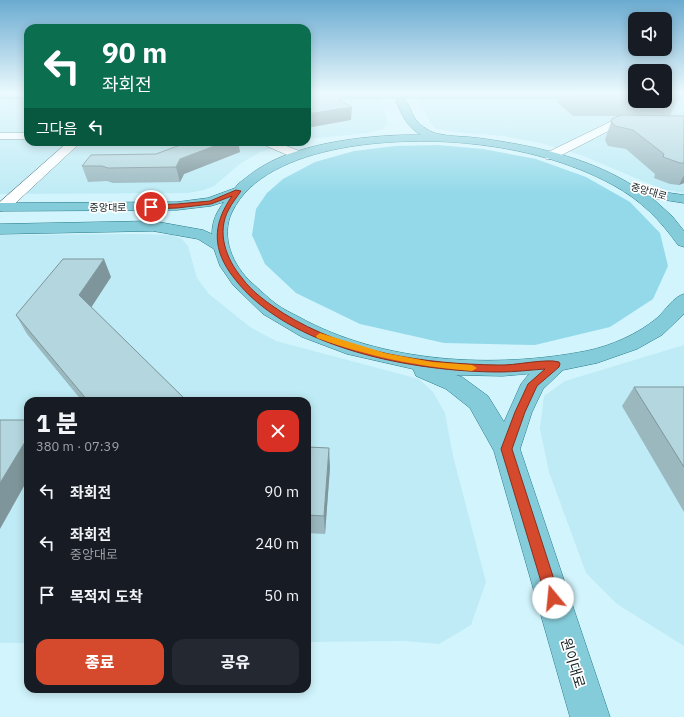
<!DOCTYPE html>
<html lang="ko">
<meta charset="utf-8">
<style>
:root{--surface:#171b24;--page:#242831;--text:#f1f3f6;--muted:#9ea1a6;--accent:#d54a2d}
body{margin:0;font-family:"IBM Plex Sans","Noto Sans KR",sans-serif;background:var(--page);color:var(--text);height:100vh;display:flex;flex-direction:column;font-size:15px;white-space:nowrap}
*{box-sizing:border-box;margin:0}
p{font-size:13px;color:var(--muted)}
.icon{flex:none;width:22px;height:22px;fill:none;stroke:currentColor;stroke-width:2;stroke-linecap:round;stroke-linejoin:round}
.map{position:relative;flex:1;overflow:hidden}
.side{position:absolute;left:24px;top:397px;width:287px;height:296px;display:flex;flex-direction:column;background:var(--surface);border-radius:12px;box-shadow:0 2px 10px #0003}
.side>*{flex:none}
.top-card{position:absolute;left:24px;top:24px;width:287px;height:122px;border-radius:12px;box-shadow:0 2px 10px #0003;background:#0b6e4f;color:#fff;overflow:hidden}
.tools{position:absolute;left:628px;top:12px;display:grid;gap:8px}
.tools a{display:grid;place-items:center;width:44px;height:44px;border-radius:8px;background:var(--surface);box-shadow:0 2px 10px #0003;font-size:20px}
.pin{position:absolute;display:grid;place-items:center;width:34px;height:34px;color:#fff;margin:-17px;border:2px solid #fff;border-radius:50%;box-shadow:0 1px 4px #0007}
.me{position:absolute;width:44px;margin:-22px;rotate:343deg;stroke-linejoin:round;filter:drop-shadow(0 0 3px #0008)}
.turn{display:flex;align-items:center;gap:14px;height:84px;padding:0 12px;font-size:18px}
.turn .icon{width:52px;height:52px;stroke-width:2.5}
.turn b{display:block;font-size:28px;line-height:34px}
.then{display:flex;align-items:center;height:38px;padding:0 12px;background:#0003;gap:8px;font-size:15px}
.round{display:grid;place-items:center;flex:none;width:42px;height:42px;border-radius:12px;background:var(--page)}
.headline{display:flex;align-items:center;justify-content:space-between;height:68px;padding:0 12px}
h1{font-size:24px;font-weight:800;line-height:30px}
.primary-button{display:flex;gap:8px;margin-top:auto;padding:8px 12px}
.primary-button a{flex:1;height:46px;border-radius:12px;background:var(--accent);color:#fff;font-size:16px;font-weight:800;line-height:46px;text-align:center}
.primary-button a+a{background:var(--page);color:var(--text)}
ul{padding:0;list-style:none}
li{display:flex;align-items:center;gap:12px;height:52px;padding:0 12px}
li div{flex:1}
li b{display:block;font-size:15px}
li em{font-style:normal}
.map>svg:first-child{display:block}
</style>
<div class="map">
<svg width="684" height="717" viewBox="0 0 684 717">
<rect width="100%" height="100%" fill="#d2f5fd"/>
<path fill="#beebf5" d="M635,97V101H665V97H684V193L662,189L583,156L541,143L503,136L464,133L436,129L431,124L418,98Z
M0,98H28V142H292L261,152L241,163L214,186L204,190L188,193L0,194Z
M307,98H380L385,111L388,125L382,129L368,133L307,139Z
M138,234L171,235L182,239L188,246L197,278L209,294L250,327L276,341L419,379L433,392L445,413L453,456L486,582L471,625L439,644L404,641L307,642V401H28V643H0V235Z
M684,345V646L617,604L586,573L549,472L540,429L544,396L565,381Z"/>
<path fill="#93d9e9" d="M438,145L483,149L536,159L586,177L630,202L660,233L668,266L653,299L610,327L535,345L444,343L360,324L296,293L265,264L252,235L256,209L267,193L283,179L315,162L354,151L395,146Z"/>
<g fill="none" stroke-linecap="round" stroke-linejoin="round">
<g stroke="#597981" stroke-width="1">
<path id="minor" d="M684,117V123L622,124L554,159H546L544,156L546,153L616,119Z
M0,133H28V139H0Z
M68,142H81L8,210L0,211V202Z
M260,142H276L302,152L304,155L302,158H294L262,144Z"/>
</g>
<g stroke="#287a8a" stroke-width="1">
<path id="major" d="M0,93H28V98H0Z
M307,93H635V98H307Z
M665,93H684V98H665Z
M401,98C409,100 411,114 416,120C421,126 431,133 439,134C451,137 466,136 478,138C531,145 587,157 632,185L637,184L663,192L684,195V203L652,198L672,216L684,231V247L678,245C660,220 642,201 613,185C571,162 521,149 473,144C406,136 266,141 232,212C220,237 233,266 252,283C260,290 268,298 276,304C283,309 291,313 299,317C382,363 494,369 586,351C611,346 638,334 657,318C666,310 673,297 684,294V314L662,335L637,349L597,363L563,370L543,389L532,412L520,449L610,717H570L494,451L470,408L446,389L416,376L413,369L347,354L302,337L263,314L233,285L220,266L214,249L198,239L153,231L0,234V224L153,221L203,230L212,234C212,221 217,211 224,202L211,206L177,210L0,211V203L177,202L208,198L235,188L238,184C246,178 254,171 263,166C302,142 375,134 421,135C407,127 402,115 396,101ZM529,374L521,384L504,422L488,396L462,377L456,375L502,376Z"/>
</g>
<use href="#minor" fill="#fff" fill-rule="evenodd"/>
<use href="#major" fill="#85ccda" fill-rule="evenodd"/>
</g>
<path fill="#9bb8bf" d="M560,93H635V101H665V93L679,94L670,116H684V183L679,185L670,184L654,178L655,174L626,149L608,146L605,140L612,119L618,116H573L557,102Z
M28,100V113H27L23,104Z
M197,142H238L240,152L184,174L180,182L113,183L107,181L88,182L82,166L156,154L187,146Z
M111,277L91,307L187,401H82L27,334L16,315Z
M634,387H684V512L622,406Z
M307,447L330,467L325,534L307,533Z"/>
<path fill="#7e969b" d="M341,94V109L352,107L351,120L307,128V114Z
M225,142H238L240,152L184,174L180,182L176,167L180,159Z
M684,175V183L679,185Z
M104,259L111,277L87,314L79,295Z
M28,437V479L0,529V483Z
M329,448L330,467L325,534L324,516Z"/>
<path fill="#b4d6de" stroke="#7e969b" d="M579,93H635V94H580Z
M665,93H679V94H665Z
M307,94H341L340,101L352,107L307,114Z
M28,100V104H23Z
M621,115L684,116V163H680L663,157L664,154L633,130L615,126L611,121L612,119Z
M197,142H225L180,159L176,167L108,168L102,166H82L91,155L156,154L183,144L187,146Z
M63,259H104L79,295L187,401H88L16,315Z
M634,387H684V467Z
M0,420H28V437L0,483Z
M307,447L329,448L324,516L307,515Z"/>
<linearGradient id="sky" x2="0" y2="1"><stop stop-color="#6babd0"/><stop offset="0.48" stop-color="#ebfafe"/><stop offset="1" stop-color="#ebfafe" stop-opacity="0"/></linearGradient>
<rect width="684" height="194" fill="url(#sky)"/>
<path fill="#d54a2d" stroke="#8a301d" d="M236,190L241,191C237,197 232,203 229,209C216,232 226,259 242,278C253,293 268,303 283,313C347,353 425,364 498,365C514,366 546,358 559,362L560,364L559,367L537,386L525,412L512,449L560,598L558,603L553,605L548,603L546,598L501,449L515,412L528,384L545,369C530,370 515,372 500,372C415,372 288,349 234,278C212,250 212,225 232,196L211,204L177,208L151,209L148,207L151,205L177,204L210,201Z"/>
<path fill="#f59e0b" d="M320,333L385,353L432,362L472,365L477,368L472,371C415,366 371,357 317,338L316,336Z"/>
<g text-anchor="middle" stroke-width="3.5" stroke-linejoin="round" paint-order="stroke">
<g font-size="10" fill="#142124" stroke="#fff">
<text transform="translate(649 191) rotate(16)" y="4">중앙대로</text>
<text x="108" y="211">중앙대로</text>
</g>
<g font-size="14" fill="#142124" stroke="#fff">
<text transform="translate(573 663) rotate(73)" y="5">원이대로</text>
</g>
</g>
</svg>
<div class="tools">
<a><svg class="icon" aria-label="sound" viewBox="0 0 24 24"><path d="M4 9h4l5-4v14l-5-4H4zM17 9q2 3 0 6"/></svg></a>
<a><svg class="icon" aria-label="search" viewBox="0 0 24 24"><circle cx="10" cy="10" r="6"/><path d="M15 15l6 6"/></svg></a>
</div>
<div class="pin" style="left:151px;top:207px;background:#d93025"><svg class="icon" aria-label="arrive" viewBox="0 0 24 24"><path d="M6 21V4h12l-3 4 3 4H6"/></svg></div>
<svg class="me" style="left:553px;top:598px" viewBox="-20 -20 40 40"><circle r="19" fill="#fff"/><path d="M0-13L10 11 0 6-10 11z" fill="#d54a2d"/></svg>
<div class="top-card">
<div class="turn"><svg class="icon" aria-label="left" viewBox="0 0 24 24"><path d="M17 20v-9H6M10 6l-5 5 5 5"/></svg><div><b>90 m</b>좌회전</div></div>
<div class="then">그다음<svg class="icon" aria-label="left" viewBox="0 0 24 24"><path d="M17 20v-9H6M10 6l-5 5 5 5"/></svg></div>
</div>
<section class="side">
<div class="headline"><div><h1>1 분</h1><p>380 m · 07:39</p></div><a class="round" style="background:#d93025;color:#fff"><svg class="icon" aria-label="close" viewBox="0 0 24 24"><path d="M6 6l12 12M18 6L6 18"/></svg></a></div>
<ul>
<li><svg class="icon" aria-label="left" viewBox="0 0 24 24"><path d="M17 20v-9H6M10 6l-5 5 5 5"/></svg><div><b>좌회전</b></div><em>90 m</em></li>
<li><svg class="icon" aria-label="left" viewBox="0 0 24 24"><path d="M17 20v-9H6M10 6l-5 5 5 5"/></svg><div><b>좌회전</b><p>중앙대로</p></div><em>240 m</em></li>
<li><svg class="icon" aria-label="arrive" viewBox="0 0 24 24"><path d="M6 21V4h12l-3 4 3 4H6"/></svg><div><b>목적지 도착</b></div><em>50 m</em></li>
</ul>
<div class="primary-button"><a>종료</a><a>공유</a></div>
</section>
</div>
